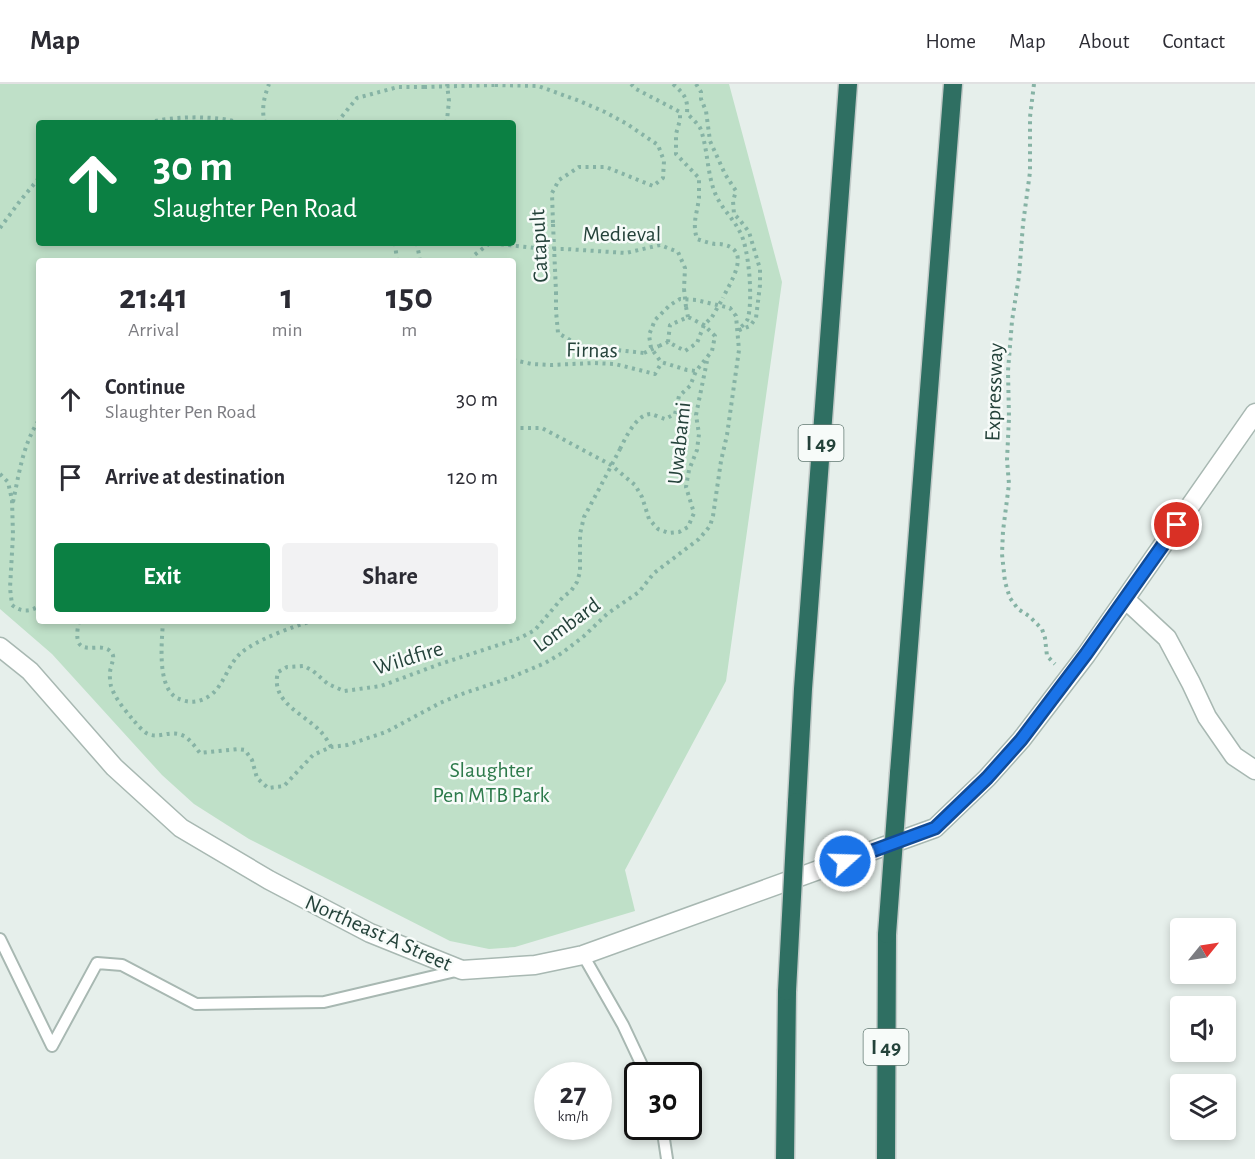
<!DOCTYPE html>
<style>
:root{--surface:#fff;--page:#f2f2f3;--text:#2b2b33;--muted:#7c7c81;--line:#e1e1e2;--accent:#0b8043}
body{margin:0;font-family:"Alegreya Sans",sans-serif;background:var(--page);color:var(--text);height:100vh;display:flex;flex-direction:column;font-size:22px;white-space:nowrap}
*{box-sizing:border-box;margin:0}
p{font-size:20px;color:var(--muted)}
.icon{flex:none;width:33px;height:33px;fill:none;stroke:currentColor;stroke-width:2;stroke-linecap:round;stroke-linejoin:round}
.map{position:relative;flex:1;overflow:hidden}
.panel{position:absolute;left:36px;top:174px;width:480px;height:366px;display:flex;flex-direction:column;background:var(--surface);border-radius:6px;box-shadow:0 3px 9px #0003}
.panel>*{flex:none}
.hud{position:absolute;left:36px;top:36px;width:480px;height:126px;border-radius:6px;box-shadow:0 3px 9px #0003;background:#0b8043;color:#fff;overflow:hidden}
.needle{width:39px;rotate:60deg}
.fabs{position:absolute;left:1170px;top:834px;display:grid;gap:12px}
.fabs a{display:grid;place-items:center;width:66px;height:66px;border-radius:6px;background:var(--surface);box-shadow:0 3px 9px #0003;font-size:30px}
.speed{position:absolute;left:534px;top:978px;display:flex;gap:12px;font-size:30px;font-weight:700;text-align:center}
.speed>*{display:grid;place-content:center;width:78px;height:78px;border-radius:50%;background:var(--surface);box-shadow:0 3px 9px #0003;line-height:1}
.speed small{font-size:15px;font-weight:400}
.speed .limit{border:3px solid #111;border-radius:9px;background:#fff;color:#111}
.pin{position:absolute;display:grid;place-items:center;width:51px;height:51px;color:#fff;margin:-26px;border:3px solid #fff;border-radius:50%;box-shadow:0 2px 6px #0007}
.me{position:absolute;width:66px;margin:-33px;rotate:70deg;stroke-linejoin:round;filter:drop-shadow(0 0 4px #0008)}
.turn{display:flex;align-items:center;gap:21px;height:126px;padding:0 18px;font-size:27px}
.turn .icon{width:78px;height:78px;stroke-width:2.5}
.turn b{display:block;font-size:42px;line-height:51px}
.eta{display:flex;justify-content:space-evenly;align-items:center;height:102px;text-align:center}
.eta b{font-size:36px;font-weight:700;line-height:42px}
.button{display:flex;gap:12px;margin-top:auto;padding:12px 18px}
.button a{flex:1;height:69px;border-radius:6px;background:var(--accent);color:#fff;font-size:24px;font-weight:700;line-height:69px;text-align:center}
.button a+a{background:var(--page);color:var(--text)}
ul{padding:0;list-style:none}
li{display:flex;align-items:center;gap:18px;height:78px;padding:0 18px}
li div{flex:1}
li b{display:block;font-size:22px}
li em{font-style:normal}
header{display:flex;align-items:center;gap:36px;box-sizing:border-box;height:84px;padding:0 30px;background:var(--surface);border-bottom:2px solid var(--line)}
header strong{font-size:28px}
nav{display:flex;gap:33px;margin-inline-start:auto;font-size:21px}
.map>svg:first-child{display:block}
</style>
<header>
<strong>Map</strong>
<nav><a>Home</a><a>Map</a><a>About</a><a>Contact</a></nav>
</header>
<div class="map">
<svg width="1255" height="1075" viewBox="0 0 1255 1075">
<rect width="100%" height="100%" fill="#e6efeb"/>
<path fill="#bfe0c8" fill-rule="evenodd" d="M0,0H729L782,198L726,597L625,786L635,827L515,863L489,865L450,857L249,755L194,720L162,691L52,570L0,525ZM39,39H513V159H39ZM39,177H513V537H39Z"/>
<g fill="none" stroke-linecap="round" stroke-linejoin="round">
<g stroke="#a8b8b2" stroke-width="14">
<path id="lane" d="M0,855L52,962L97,879L122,881L196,920L324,918L460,886
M583,871L623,941L647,992
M662,1042L667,1075"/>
</g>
<g stroke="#a8b8b2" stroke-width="21">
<path id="street" d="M1125,515L1167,554L1191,599L1207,633L1234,672L1255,686
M0,563L30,587L114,683L181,744L269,796L370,849L462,886L535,881L583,871L935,744L987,694L1021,656L1086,571L1255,329"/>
</g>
<g stroke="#c2cac8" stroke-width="21">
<path id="highway" d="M899,689L953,0
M797,718L803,605L848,0
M785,1075L787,907
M886,1075L887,850"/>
</g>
<path stroke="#86b3a5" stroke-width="4" stroke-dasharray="3 4.5" stroke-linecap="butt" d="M631,0L636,5L680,28V36L676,50V70L699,94C699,100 699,108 699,114C697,130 692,139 697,155C703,157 709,159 715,160C719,160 722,160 725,161C752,168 729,200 723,214
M673,0C684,10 688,14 687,29C691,34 699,40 701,46C708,67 707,89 715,109C721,124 733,134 740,148C749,164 753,215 748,234C747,238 743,241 740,244
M696,0L701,8V15L706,27L710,57L725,90L736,107L733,117L734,130L739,135L749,148L760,185V201L756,234L750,242L737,247
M1034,0L1030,33V88L1023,140L1019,192L1012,237L1008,287L1009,334L1007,376L1009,400L1003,447L1002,470L1005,498L1010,514L1018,525L1029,532L1042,545L1045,554L1047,572L1055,580
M495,1L538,2L577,16L605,28L627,40L658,61L664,77L663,94L653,102L606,83H579L559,96L552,109L553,140
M148,39C167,32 221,31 239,39
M265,39C261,26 264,13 269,0
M338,39L339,36L357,14L398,3H424
M445,39L447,36L449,17L447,0
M0,144L20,117L39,94
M395,159L397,177
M417,159L420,177
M472,177L473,172L490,159L544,165H566L626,169L660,161L678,168L685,184L684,205
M556,208V227L558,249L580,262L644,269
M686,223L688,233
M659,262L668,258
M513,276L532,280L551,281L594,279L615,280L655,290L662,278
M513,344H542L611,381L635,401L642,413L649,435L658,445L669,449L679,448L688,443L694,429L686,403L689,386L697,366L699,350L696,331L707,277
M620,365C625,355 636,330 651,330C655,331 661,334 665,335L675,330L679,312L690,302L696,287
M0,390L8,398L12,416L13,451L10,504L12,521C20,528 30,528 39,522
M13,418C19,390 23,360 39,336
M79,537C70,579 98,556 110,567C116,572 112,577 111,584C109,588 110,598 111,602C115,615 126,627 134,637C138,641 143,648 148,650C160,655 171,645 184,652C190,655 196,664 200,669L238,665L245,666L252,676L257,694L268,704L284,702L313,671L331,663L347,661L386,648L440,619L459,611L512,593L545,579L562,569L584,552L607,530L639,508L654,489L699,455L710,442L713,432L721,377L727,351L739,266L736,232L730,224L696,216L680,215L670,221L655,236L649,251L651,264L661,278L687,286L696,287L712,267L715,252L704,241L688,233L670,241L668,258L685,267L697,259L704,241L712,233
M163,537C162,557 157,598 174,612C176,614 179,615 182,616C193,620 203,617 212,610C225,599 228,580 241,569C254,557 294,542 312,537
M331,663C328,657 324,651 320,647C303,629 270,618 278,588L287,583L304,582L313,587L328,600L344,607L381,602L440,580L520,554L535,546L563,513L571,507L577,498L580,488V450L584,433L598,407"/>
<use href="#lane" stroke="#fff" stroke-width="10"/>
<use href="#street" stroke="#fff" stroke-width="18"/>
<use href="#highway" stroke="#2f6f62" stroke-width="18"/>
<g stroke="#c2cac8" stroke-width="21" stroke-linecap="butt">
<path id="highway-bridge" d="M887,850L899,689
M787,907L797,718"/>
</g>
<path stroke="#86b3a5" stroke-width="4" stroke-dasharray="3 4.5" stroke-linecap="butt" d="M424,3L495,1
M553,140L556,208
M684,205L686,223
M712,233L723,214
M644,269L659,262
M598,407L620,365"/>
<use href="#highway-bridge" stroke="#2f6f62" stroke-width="18"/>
</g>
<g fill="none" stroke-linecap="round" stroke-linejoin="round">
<g stroke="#114b97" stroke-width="15">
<path id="route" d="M845,777L935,744L987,694L1021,656L1086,570L1177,441"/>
</g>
<use href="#route" stroke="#1a73e8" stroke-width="10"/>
</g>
<g text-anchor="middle" stroke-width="5" stroke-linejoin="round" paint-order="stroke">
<g fill="#f7fbf9" stroke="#637a73" stroke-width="1.5">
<rect x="798.5" y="341" width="45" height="36" rx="4.5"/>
<rect x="863.5" y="945" width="45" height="36" rx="4.5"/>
</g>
<g font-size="21" font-weight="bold" fill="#24423a">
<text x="821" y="366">I 49</text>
<text x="886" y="970">I 49</text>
</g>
<g font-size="22" fill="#24423a" stroke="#f7fbf9">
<text x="622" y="157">Medieval</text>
<text transform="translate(538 162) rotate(-93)" y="8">Catapult</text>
<text transform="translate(592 265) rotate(1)" y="8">Firnas</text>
<text transform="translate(993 308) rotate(-88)" y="8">Expressway</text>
<text transform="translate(678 359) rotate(-84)" y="8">Uwabami</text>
<text transform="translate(566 540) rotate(-36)" y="8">Lombard</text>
<text transform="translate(408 573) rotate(-17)" y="8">Wildfire</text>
<text transform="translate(379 848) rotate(24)" y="8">Northeast A Street</text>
</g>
<g font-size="22" fill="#2d7a4b" stroke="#f7fbf9">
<text x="491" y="693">Slaughter<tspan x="491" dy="25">Pen MTB Park</tspan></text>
</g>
</g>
</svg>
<div class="fabs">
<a><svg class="needle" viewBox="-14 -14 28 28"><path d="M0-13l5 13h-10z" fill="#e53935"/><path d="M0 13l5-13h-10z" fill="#7c7c81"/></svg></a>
<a><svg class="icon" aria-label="sound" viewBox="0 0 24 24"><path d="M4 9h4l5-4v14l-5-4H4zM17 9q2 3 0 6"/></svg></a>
<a><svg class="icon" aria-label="layers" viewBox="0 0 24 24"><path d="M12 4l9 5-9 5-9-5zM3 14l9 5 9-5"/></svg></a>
</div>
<div class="speed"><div>27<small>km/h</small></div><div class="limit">30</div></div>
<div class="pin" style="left:1177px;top:441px;background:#d93025"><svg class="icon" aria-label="arrive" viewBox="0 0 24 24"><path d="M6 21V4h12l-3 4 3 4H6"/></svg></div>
<svg class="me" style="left:845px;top:777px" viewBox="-20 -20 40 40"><circle r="17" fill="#1a73e8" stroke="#fff" stroke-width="3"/><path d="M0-11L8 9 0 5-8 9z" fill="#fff"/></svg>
<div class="hud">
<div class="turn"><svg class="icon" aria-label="ahead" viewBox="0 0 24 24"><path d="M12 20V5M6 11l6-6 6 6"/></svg><div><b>30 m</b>Slaughter Pen Road</div></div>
</div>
<section class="panel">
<div class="eta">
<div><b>21:41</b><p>Arrival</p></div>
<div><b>1</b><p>min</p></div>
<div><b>150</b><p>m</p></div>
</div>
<ul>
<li><svg class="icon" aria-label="ahead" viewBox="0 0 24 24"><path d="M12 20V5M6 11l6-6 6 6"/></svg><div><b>Continue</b><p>Slaughter Pen Road</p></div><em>30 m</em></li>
<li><svg class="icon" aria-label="arrive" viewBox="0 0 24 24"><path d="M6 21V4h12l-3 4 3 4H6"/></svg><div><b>Arrive at destination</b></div><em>120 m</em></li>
</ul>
<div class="button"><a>Exit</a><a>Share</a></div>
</section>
</div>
